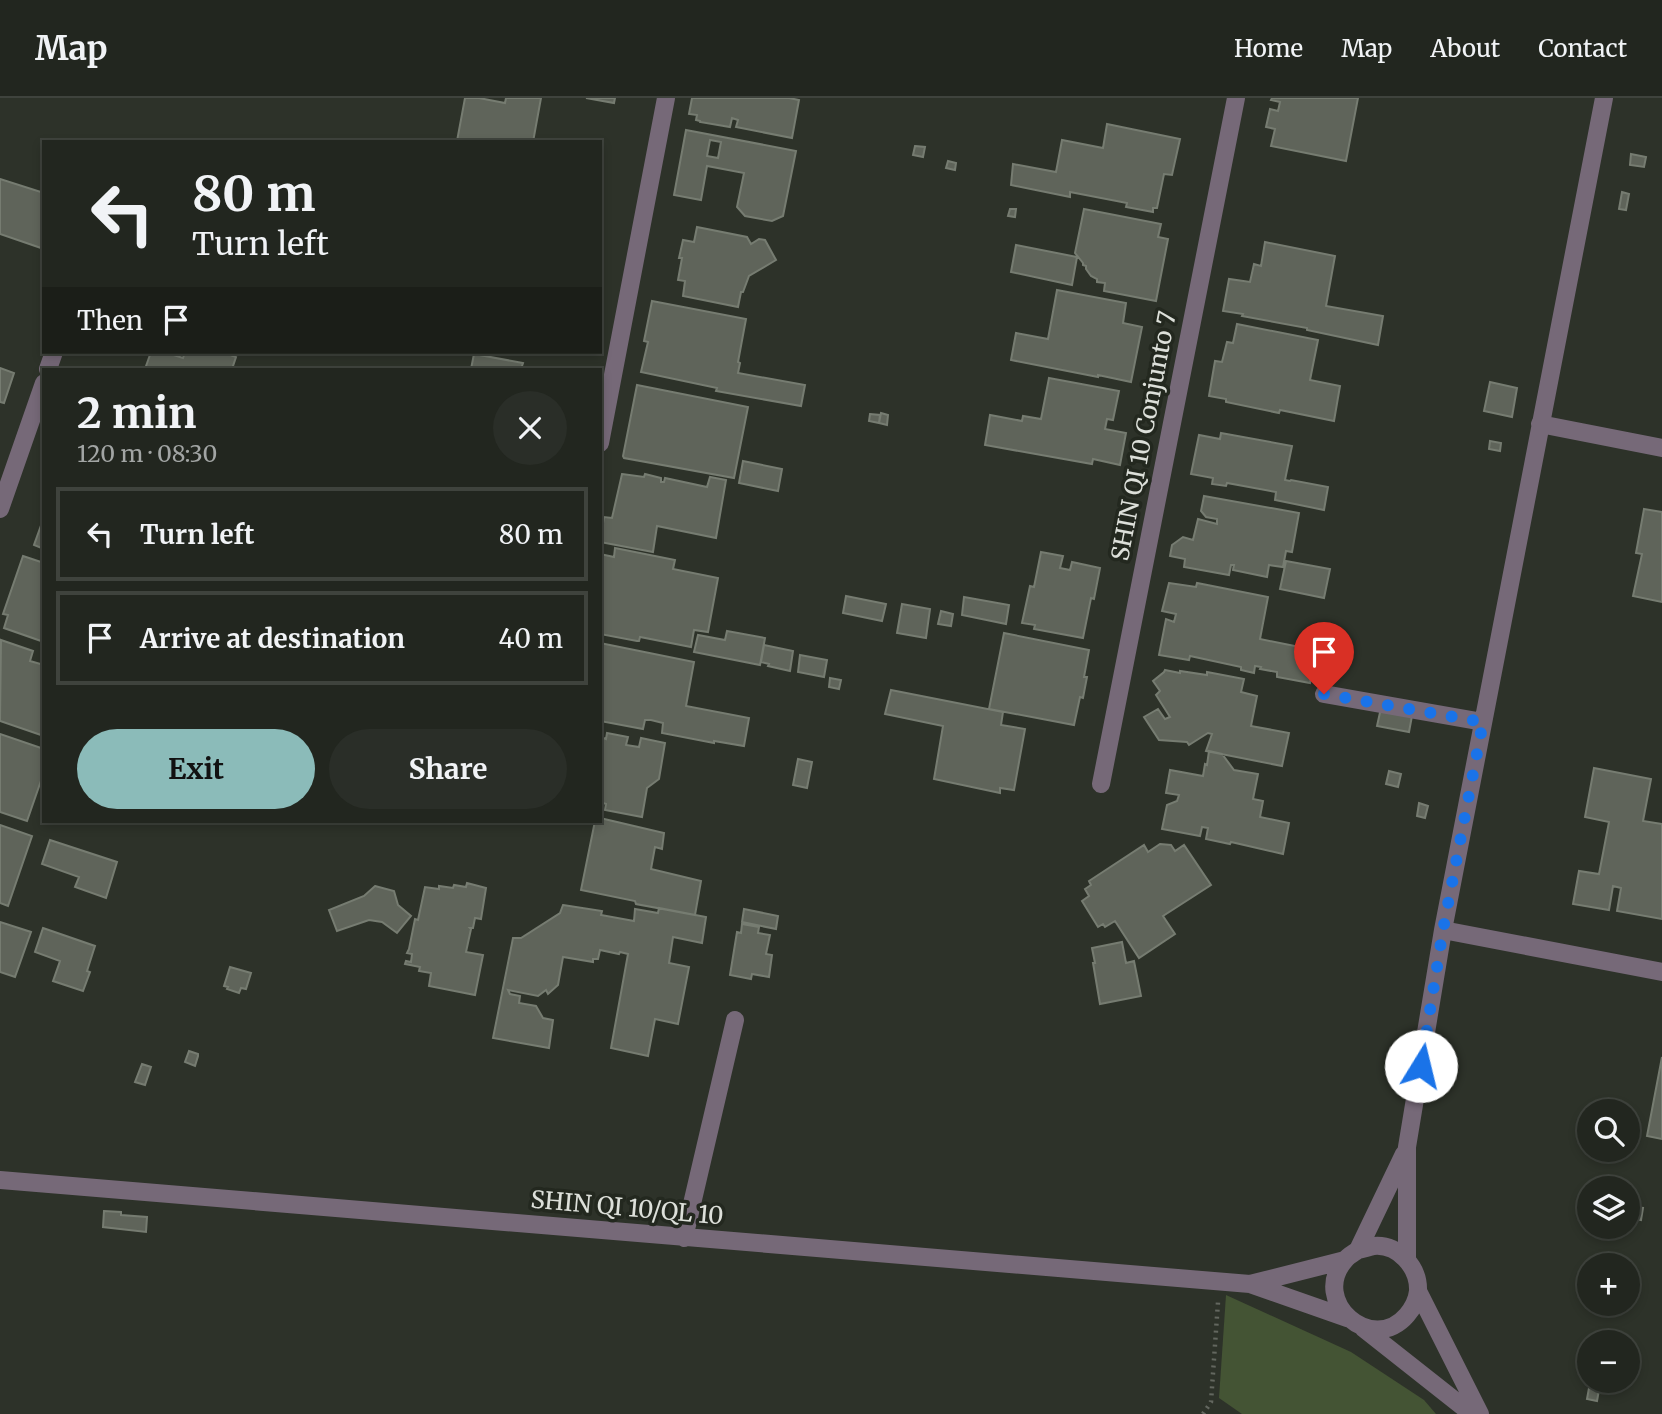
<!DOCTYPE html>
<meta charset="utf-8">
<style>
:root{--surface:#22261f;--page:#2a2e28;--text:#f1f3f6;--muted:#a2a5a4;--line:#3f433d;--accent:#8bbbb9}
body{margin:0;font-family:Merriweather,serif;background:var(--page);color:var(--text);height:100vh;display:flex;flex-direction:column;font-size:26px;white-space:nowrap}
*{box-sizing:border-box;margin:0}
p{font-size:23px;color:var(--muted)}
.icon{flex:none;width:38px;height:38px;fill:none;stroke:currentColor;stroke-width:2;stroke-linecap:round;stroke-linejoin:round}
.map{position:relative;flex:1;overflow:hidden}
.side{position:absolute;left:42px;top:270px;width:560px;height:455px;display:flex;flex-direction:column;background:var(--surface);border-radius:0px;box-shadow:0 4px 10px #0003,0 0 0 2px var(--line)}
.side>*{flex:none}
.top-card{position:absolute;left:42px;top:42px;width:560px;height:214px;border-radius:0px;box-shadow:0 4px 10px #0003,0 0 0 2px var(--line);background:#22261f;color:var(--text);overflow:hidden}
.fabs{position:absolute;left:1577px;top:1001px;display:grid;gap:14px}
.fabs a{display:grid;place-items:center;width:63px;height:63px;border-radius:50%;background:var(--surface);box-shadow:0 4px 10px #0003,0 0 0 2px var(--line);font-size:35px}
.pin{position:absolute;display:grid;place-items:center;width:60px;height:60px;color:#fff;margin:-72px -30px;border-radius:50% 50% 50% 0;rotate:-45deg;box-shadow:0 0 7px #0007}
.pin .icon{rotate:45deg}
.me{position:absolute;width:77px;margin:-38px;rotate:9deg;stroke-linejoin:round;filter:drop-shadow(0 0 5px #0008)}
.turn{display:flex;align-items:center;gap:24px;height:147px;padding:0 35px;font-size:32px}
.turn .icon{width:91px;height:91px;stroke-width:2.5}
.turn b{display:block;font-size:49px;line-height:60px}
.then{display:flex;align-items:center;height:66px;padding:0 35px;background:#0003;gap:14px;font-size:26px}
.round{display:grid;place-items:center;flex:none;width:74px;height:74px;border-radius:37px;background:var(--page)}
.head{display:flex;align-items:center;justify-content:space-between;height:119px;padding:0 35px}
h1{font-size:42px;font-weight:700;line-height:52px}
.primary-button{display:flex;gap:14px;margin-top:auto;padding:14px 35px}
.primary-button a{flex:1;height:80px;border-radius:42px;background:var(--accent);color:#111;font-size:28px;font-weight:700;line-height:80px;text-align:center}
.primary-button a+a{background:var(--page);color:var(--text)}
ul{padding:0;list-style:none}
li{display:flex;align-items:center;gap:21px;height:94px;margin:0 14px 10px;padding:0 21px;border:4px solid var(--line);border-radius:0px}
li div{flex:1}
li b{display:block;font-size:26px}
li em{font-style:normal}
header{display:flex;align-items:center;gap:42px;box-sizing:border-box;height:98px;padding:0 35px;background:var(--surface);border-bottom:2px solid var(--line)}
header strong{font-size:33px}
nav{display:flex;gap:38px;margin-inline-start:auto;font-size:24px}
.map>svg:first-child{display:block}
</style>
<header>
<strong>Map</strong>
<nav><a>Home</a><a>Map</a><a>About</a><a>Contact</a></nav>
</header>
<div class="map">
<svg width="1662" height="1316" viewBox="0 0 1662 1316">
<rect width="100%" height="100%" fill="#2d3229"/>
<path fill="#445434" d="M1226,1197L1351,1254L1424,1302L1436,1316H1242L1219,1300Z"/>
<path fill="#5f645a" stroke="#767c71" stroke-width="2" fill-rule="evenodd" d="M465,0H479L505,5L506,0H541L533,44L457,43Z
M586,0H615L614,5Z
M692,0H789L799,2L792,40L736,29L738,22L732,20L730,29L700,24V23L696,22L697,17L689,16Z
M1272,0H1358L1346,63L1271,48L1275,31L1266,29L1270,11L1278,13L1280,4L1271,2Z
M1107,26L1180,41L1172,77L1164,76L1157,110H1153V114L1126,109L1127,105L1070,94V99L1011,87L1013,66L1056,74L1062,42L1103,50Z
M686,32L796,53L783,118L772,123L745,118L737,109L744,75L707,68L701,102L674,97ZM710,42L721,44L718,60L707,58Z
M915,48L925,49L923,59L913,57Z
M1631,56L1646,59L1644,69L1630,67Z
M948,63L956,65L955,72L946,70Z
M0,81L44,95V151L0,136Z
M1622,94L1629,96L1626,112L1619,111Z
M1010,111H1016L1015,119L1008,118Z
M1084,111L1161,126L1158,139L1168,141L1156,203L1104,193L1105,185L1097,184V181L1091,178L1086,171V168L1083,167V165L1075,155Z
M697,129L747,139L751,146L759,141L765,142L776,162L749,178L743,194H741L738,209L683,198L685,183L678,182L682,160H679L683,142L694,144Z
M1265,144L1335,158L1326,208L1383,218L1378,247L1307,232V230L1242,218L1243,216L1223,213L1229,181L1250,184L1254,166L1261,168Z
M1016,147L1077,159L1072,187L1011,174Z
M1057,192L1126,205L1123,225L1142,229L1131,284L1098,277V279L1011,262L1016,235L1048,241Z
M652,203L746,221L738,264L740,265L738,275L805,287L801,308L716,293L717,290L641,274L648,244L644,243Z
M1237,226L1318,242L1310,282L1340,288L1334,323L1280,312L1279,315L1226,304V301L1209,298L1215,263L1222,264L1227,244L1233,245Z
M151,254H164L183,260L185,254H222L236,259L232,271H145Z
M474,256L523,265L521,271H471Z
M0,270L14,275L4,305L0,304V305Z
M1049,280L1119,293L1113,322L1107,321L1105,331L1126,335L1120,367L1093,361L1092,366L985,347L990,317L1022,323L1023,318L1041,321Z
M1490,284L1517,290L1512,319L1484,313Z
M637,287L748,309L734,380L624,360L623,358Z
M881,315L888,317L887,327L879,325Z
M870,316L880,317L879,325L869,323Z
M1221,335L1292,348L1285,382L1290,383L1291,382L1328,389L1324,412L1275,402L1276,394L1227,385L1226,388L1212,386L1213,380L1191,376L1199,337L1220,341Z
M1490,343L1501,345L1500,353L1489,351Z
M743,363L782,371L778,393L739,385Z
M622,376L644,379L645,376L661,380V384H664L665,380L707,389L710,379L726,382L716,440L657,428L653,454L600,444L604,419L612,420Z
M1204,398L1299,415L1292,454L1286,453L1283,469L1269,467L1267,479L1233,472L1234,467H1231L1229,477L1184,469L1185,461L1170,458L1172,447L1183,439L1193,442L1198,421L1217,426V421L1206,419L1201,413Z
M1644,411L1662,414V504L1633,498L1642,456L1636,455Z
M44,419V451L34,447Z
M615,450L675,462L673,471L718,480L708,534L694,532L691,549L640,539L639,543H637L600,536V456L614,459Z
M1041,454L1063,458L1060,470L1070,472L1072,464L1100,470L1094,501L1091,500L1083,540L1034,531L1035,527L1022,525L1030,488L1034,489Z
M23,458L44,465V544L4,530L8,517L3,516Z
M1286,463L1330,471L1324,500L1280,491Z
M1169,485L1196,489L1197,485L1268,499L1260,541L1315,552L1310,585L1277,579V574L1260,571L1261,569L1255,568L1254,575L1241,572V569L1190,558L1189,562L1159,557L1166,521L1174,524L1176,516L1162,513Z
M846,498L886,506L882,523L843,515Z
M964,499L1009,507L1006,526L962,517Z
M902,506L930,511L926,540L897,535Z
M941,513L953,516L951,528L938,526Z
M727,533L765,540L760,567L694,554L698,537L725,542Z
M1004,535L1089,552L1084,579H1087L1083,600L1080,599L1074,627L989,611Z
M1,542L33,553L30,563L44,567V638L0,623Z
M600,545L694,564L686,608L749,620L744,648L714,643V645L662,635L663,625L651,622H645L643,631L600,623Z
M764,547L793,553L790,573L768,568L769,566L761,564Z
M800,557L827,562L824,579L798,574Z
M1165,572L1180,575V573L1207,577V574L1244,581L1241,594L1257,598L1251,628L1289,635L1282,668L1206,653L1212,636L1208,635L1189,647L1187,644L1159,642L1144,619L1158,611L1165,621L1170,619L1156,597L1160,593L1153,583L1164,574Z
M830,580L841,582L839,591L829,589Z
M891,592L1003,614L1001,627L1025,631L1014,692L1000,690V695L934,681L943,628L885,616Z
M1383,601L1414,607L1409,634L1377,628Z
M607,635L628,639L626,647L639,649L641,640L665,645L659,681L647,690L642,719L605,712L606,706L600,704V643L601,639L606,641Z
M0,636L44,651V674L27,723L0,714Z
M1209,653L1222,656L1234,672L1258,676L1253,701L1263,703L1260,719L1289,725L1283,756L1231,744L1230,746L1206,741L1208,730L1202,729L1200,738L1162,731L1167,707L1177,703L1179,697L1166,695L1170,672L1203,678L1205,666L1207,667Z
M798,661L812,664L807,690L793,687Z
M1594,670L1651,681L1643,723L1662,726V821L1617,813L1621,790L1613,788L1609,812L1573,806L1579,773L1599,776L1609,724L1585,719Z
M1389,673L1401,676L1398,689L1386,686Z
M1419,705L1428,708L1425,720L1417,718Z
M600,720L664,735L662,751L655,749L651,771L701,783L695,817L636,806L635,803L581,792L595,723H600Z
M0,727L32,738L8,808L0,805Z
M50,742L117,764L106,800L75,789L79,779L42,766Z
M1160,746L1171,747L1175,753L1184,747L1211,787L1163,818L1175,836L1139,860L1115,823L1105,829L1103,826L1098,829L1082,803L1089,798L1085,791L1091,787L1089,783L1144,747L1148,754Z
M467,785L486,790L481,821L475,820L473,830H470L471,831L466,854L483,857L475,897L429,888L431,875L419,873L420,869L405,866L406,863L411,864L412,856L407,855L409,851L415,821L418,822L425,789L439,791V788L453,790L454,787L466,789Z
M375,788L394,793L398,807L411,818L397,835L382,824L369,822L337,833L329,812L364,798Z
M563,807L602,813L601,817L634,823L635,811L658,815L659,810L706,819L702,845L673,839L669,865L689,869L678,926L655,921L648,958L611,950L628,856L620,854L619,856L600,852L598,861H593V864L563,859L558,887L548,896L546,892L538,898L508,892L510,896L520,898L519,905L536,908L543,920L553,922L549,950L493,940L513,840H521L560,815Z
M744,811L778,818L776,831L742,824Z
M0,824L31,834L15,879L0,874Z
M742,826L759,829L758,835L770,837L766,856L772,857L769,879L752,876L751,881L730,877L737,834L741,835Z
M43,830L95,848L87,873L90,874L83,893L53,883L60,863L35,854Z
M1122,844L1126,865L1134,863L1141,898L1100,906L1093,865H1095L1092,850Z
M230,869L251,875L246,891L241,890L239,895L227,891L228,889L224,888Z
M189,953L198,956V958L195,968L185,964Z
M1662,959V1041L1647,1038Z
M142,966L151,969L145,987L135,984Z
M1632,1109L1643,1110L1641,1122L1630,1120Z
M104,1113L121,1114V1117L147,1119L146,1134L103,1129Z
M1589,1290L1599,1292L1597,1303L1587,1301Z"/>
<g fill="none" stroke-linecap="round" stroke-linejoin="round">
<path stroke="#63675f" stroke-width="4.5" stroke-dasharray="2 5" stroke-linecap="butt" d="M1203,1316L1211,1304L1218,1204"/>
<path stroke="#766978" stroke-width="18" d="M48,271L54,254
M1540,326L1662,350
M600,345L666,0
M0,411L44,285
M1324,596L1483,624
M1101,686L1236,0
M1443,832L1662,874
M0,1082L1250,1186L1347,1220
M684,1140L735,922
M1358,1152C1363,1151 1369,1149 1374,1148C1398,1146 1419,1169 1418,1193C1417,1202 1413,1210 1407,1217C1372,1258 1309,1203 1345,1162C1348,1158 1354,1155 1358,1152L1404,1056
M1407,1161V1049L1443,832L1604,0
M1250,1186L1345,1162
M1418,1193L1480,1316
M1363,1230L1472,1316"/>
</g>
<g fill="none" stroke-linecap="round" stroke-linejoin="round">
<path stroke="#1a73e8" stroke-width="12" stroke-dasharray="0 21.6" d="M1324,596L1483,624L1443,832L1421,968"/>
</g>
<g text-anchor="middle" stroke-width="7" stroke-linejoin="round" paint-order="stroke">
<g font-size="24" fill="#dde0da" stroke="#23281f">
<text transform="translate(1144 338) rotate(-79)" y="8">SHIN QI 10 Conjunto 7</text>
<text transform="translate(627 1110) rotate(5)" y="8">SHIN QI 10/QL 10</text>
</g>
</g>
</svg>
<div class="fabs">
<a><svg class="icon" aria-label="search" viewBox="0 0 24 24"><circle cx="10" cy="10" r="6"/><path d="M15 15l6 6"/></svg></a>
<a><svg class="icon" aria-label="layers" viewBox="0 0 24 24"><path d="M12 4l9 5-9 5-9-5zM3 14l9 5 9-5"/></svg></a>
<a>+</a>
<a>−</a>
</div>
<div class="pin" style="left:1324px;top:596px;background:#d93025"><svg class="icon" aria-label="arrive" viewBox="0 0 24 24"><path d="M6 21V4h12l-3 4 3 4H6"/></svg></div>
<svg class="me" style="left:1421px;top:968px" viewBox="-20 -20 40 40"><circle r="19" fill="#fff"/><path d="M0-13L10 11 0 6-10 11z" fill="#1a73e8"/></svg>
<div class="top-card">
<div class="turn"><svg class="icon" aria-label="left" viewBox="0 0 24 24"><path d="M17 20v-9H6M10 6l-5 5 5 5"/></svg><div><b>80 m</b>Turn left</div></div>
<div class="then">Then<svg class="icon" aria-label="arrive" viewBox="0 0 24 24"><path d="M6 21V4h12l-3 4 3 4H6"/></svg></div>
</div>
<section class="side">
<div class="head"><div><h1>2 min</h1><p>120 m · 08:30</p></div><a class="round"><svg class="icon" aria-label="close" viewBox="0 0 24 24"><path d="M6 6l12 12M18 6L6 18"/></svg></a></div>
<ul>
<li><svg class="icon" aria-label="left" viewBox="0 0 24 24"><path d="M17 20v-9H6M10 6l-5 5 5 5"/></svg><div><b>Turn left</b></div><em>80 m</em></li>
<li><svg class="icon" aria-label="arrive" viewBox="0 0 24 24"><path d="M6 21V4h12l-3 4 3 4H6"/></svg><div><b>Arrive at destination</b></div><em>40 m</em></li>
</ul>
<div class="primary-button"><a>Exit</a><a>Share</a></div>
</section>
</div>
